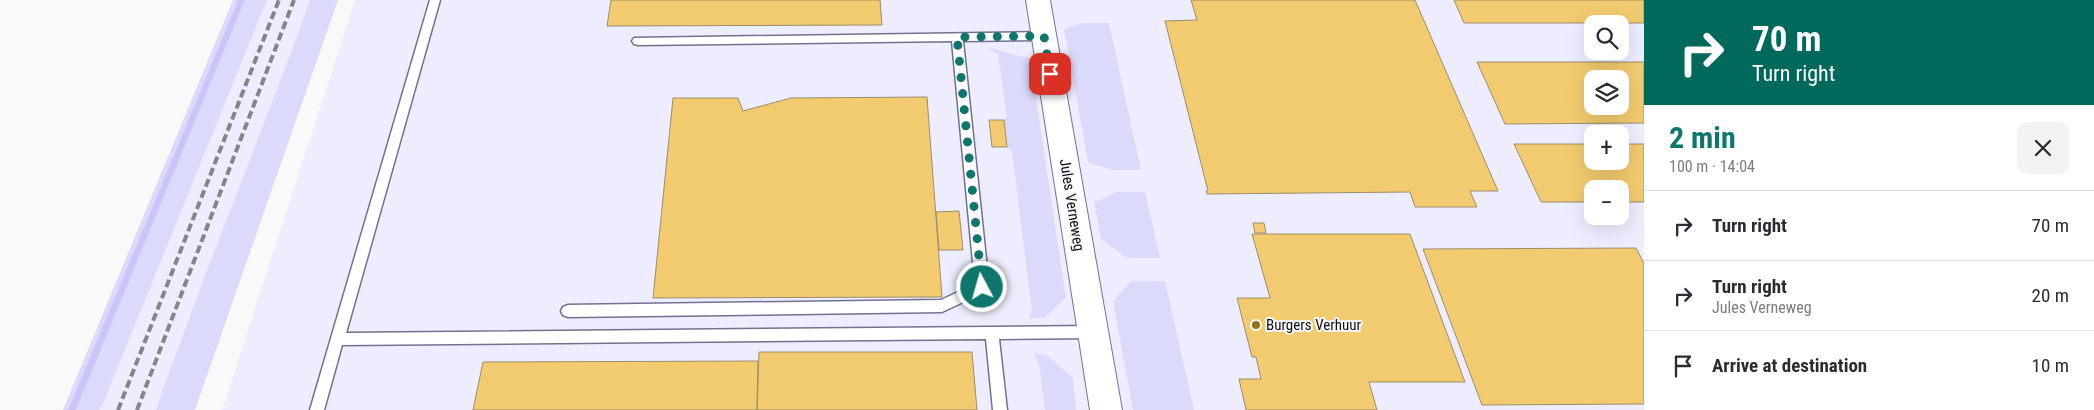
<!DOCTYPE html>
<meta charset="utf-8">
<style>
:root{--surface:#fff;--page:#f2f2f3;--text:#2b2b33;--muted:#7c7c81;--line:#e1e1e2;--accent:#0f766e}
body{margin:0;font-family:"Roboto Condensed",sans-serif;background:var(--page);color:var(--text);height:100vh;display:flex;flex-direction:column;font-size:19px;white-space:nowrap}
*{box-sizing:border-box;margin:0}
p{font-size:16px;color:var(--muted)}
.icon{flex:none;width:28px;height:28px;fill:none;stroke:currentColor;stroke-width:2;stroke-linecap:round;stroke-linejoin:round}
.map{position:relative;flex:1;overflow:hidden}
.details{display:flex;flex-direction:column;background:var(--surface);width:450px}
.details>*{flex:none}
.top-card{background:#00695c;color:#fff;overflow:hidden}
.fabs{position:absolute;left:1584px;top:15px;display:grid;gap:10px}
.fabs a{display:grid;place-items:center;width:45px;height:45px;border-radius:10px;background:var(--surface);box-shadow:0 5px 20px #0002;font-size:25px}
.pin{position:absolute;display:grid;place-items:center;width:42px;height:42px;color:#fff;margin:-21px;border-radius:10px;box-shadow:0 2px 8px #0006}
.me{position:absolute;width:55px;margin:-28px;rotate:354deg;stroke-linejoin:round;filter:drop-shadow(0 0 4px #0008)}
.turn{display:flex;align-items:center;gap:18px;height:105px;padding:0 25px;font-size:22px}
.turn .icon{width:65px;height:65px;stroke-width:2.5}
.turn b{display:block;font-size:35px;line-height:42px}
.round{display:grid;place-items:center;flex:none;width:52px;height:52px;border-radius:10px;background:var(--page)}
.overview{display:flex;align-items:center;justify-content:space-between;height:85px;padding:0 25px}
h1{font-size:30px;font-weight:700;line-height:38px;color:var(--accent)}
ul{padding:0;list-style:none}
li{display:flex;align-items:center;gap:15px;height:70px;padding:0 25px;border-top:1px solid var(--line)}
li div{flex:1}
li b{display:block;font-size:19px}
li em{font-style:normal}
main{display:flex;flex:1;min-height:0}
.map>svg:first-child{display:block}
</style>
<main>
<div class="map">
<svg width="1644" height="410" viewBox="0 0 1644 410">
<rect width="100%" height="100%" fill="#f9f9f9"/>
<path fill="#eeedff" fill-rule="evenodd" d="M267,0H310L280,84L184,329L156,410H99Z
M355,0H1644V410H222ZM1592,24H1620V51H1592ZM1592,79H1620V106H1592ZM1592,134H1620V161H1592ZM1592,189H1620V216H1592Z"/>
<path fill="#dcdafb" d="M233,0H238L68,410H63Z
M245,0H267L104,401L99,410H76Z
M310,0H338L195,410H156C203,272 261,138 310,0Z
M1082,23H1109L1141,170H1111L1088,162L1064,29Z
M987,47L1030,59L1066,298L1044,318L1029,319L1032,312L1012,151L1006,147L1003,120L1007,117L998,54Z
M1116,192H1145L1160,258H1127L1101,239L1094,201H1098Z
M1131,281H1165L1194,410H1133L1113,301Z
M1034,353L1047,355L1073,378L1076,410H1045L1039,364Z"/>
<path fill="#cac5f9" d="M238,0H245L76,410H68Z"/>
<path fill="#f2ca6f" stroke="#9c8d6d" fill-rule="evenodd" d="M611,0H880L882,25L607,26Z
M1191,0H1415L1498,191H1470L1477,207H1415L1410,192L1207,194L1206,191H1208L1165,21L1197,20Z
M1454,0H1644V23H1464Z
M1477,62H1644V123L1505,124ZM1592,79H1620V106H1592Z
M927,97L942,297L653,298L673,98H738L743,111L791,98Z
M989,120H1004L1007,147H992Z
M1514,144H1592V161H1620V144H1644V202H1620V189H1592V202H1541Z
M959,211L963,250H939L936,212Z
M1253,223H1264L1266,233H1255Z
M1252,234H1410L1465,382H1369L1377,410H1246L1239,379H1261L1256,357H1252L1237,298H1270Z
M1636,248L1644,263V404L1482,405L1423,249Z
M759,352H972L977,410H757Z
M758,361L757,410H473L483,362Z"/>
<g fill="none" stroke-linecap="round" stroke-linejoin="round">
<g stroke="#747190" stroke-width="3">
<path id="service" d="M430,0H440L346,333L1093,326L1098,328L1100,332L1098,336L1093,338L999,339L1007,410H993L986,339L342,345L324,410H310Z
M1044,32L1050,36L1044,40L963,41L989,287L987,291L942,312L568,317L563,315L561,311L563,307L568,305L941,300L975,284L952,41L638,45L634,44L632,41L634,38Z"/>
</g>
<g stroke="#747190" stroke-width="2">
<path id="tertiary" d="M1026,0H1050L1122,410H1090Z"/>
</g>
<use href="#service" fill="#fff" fill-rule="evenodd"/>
<use href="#tertiary" fill="#fff" fill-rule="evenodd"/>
<path stroke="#84848a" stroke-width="4" stroke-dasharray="8 4" stroke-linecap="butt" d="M118,410L279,0
M137,410L294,0"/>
</g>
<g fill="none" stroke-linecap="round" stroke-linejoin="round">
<path stroke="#0f766e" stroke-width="9" stroke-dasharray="0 16.2" d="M982,287L957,37L1044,36L1050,74"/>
</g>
<circle fill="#927118" stroke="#f9f9f9" stroke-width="2" cx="1256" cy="325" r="5"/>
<g text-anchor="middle" stroke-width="4" stroke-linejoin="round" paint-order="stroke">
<g font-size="15" fill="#100f1b" stroke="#f9f9f9">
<text transform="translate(1072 205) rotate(81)" y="5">Jules Verneweg</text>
</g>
<g font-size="15" fill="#100f1b" stroke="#f9f9f9" text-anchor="start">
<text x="1266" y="330">Burgers Verhuur</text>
</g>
</g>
</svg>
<div class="fabs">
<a><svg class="icon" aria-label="search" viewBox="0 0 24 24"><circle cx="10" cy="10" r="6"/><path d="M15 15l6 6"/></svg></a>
<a><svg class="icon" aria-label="layers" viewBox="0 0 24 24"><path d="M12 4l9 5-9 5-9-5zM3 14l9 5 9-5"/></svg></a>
<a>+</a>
<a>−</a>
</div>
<div class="pin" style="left:1050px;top:74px;background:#d93025"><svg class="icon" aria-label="arrive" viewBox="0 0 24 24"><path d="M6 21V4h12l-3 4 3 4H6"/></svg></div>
<svg class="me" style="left:982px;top:287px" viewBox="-20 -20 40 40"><circle r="17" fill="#0f766e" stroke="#fff" stroke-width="3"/><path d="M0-11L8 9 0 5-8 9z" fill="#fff"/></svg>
</div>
<section class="details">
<div class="top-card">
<div class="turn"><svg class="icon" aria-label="right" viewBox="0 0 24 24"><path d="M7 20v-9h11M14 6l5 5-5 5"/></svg><div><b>70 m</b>Turn right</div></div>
</div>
<div class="overview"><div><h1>2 min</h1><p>100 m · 14:04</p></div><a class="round"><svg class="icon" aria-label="close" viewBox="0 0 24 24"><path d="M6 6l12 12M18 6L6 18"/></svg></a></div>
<ul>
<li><svg class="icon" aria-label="right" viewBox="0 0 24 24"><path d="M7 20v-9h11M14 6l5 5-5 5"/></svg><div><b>Turn right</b></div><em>70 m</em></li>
<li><svg class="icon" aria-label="right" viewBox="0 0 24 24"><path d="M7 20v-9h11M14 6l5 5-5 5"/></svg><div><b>Turn right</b><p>Jules Verneweg</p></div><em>20 m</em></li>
<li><svg class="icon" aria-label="arrive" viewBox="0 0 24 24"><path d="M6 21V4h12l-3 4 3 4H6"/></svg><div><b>Arrive at destination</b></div><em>10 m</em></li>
</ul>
</section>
</main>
